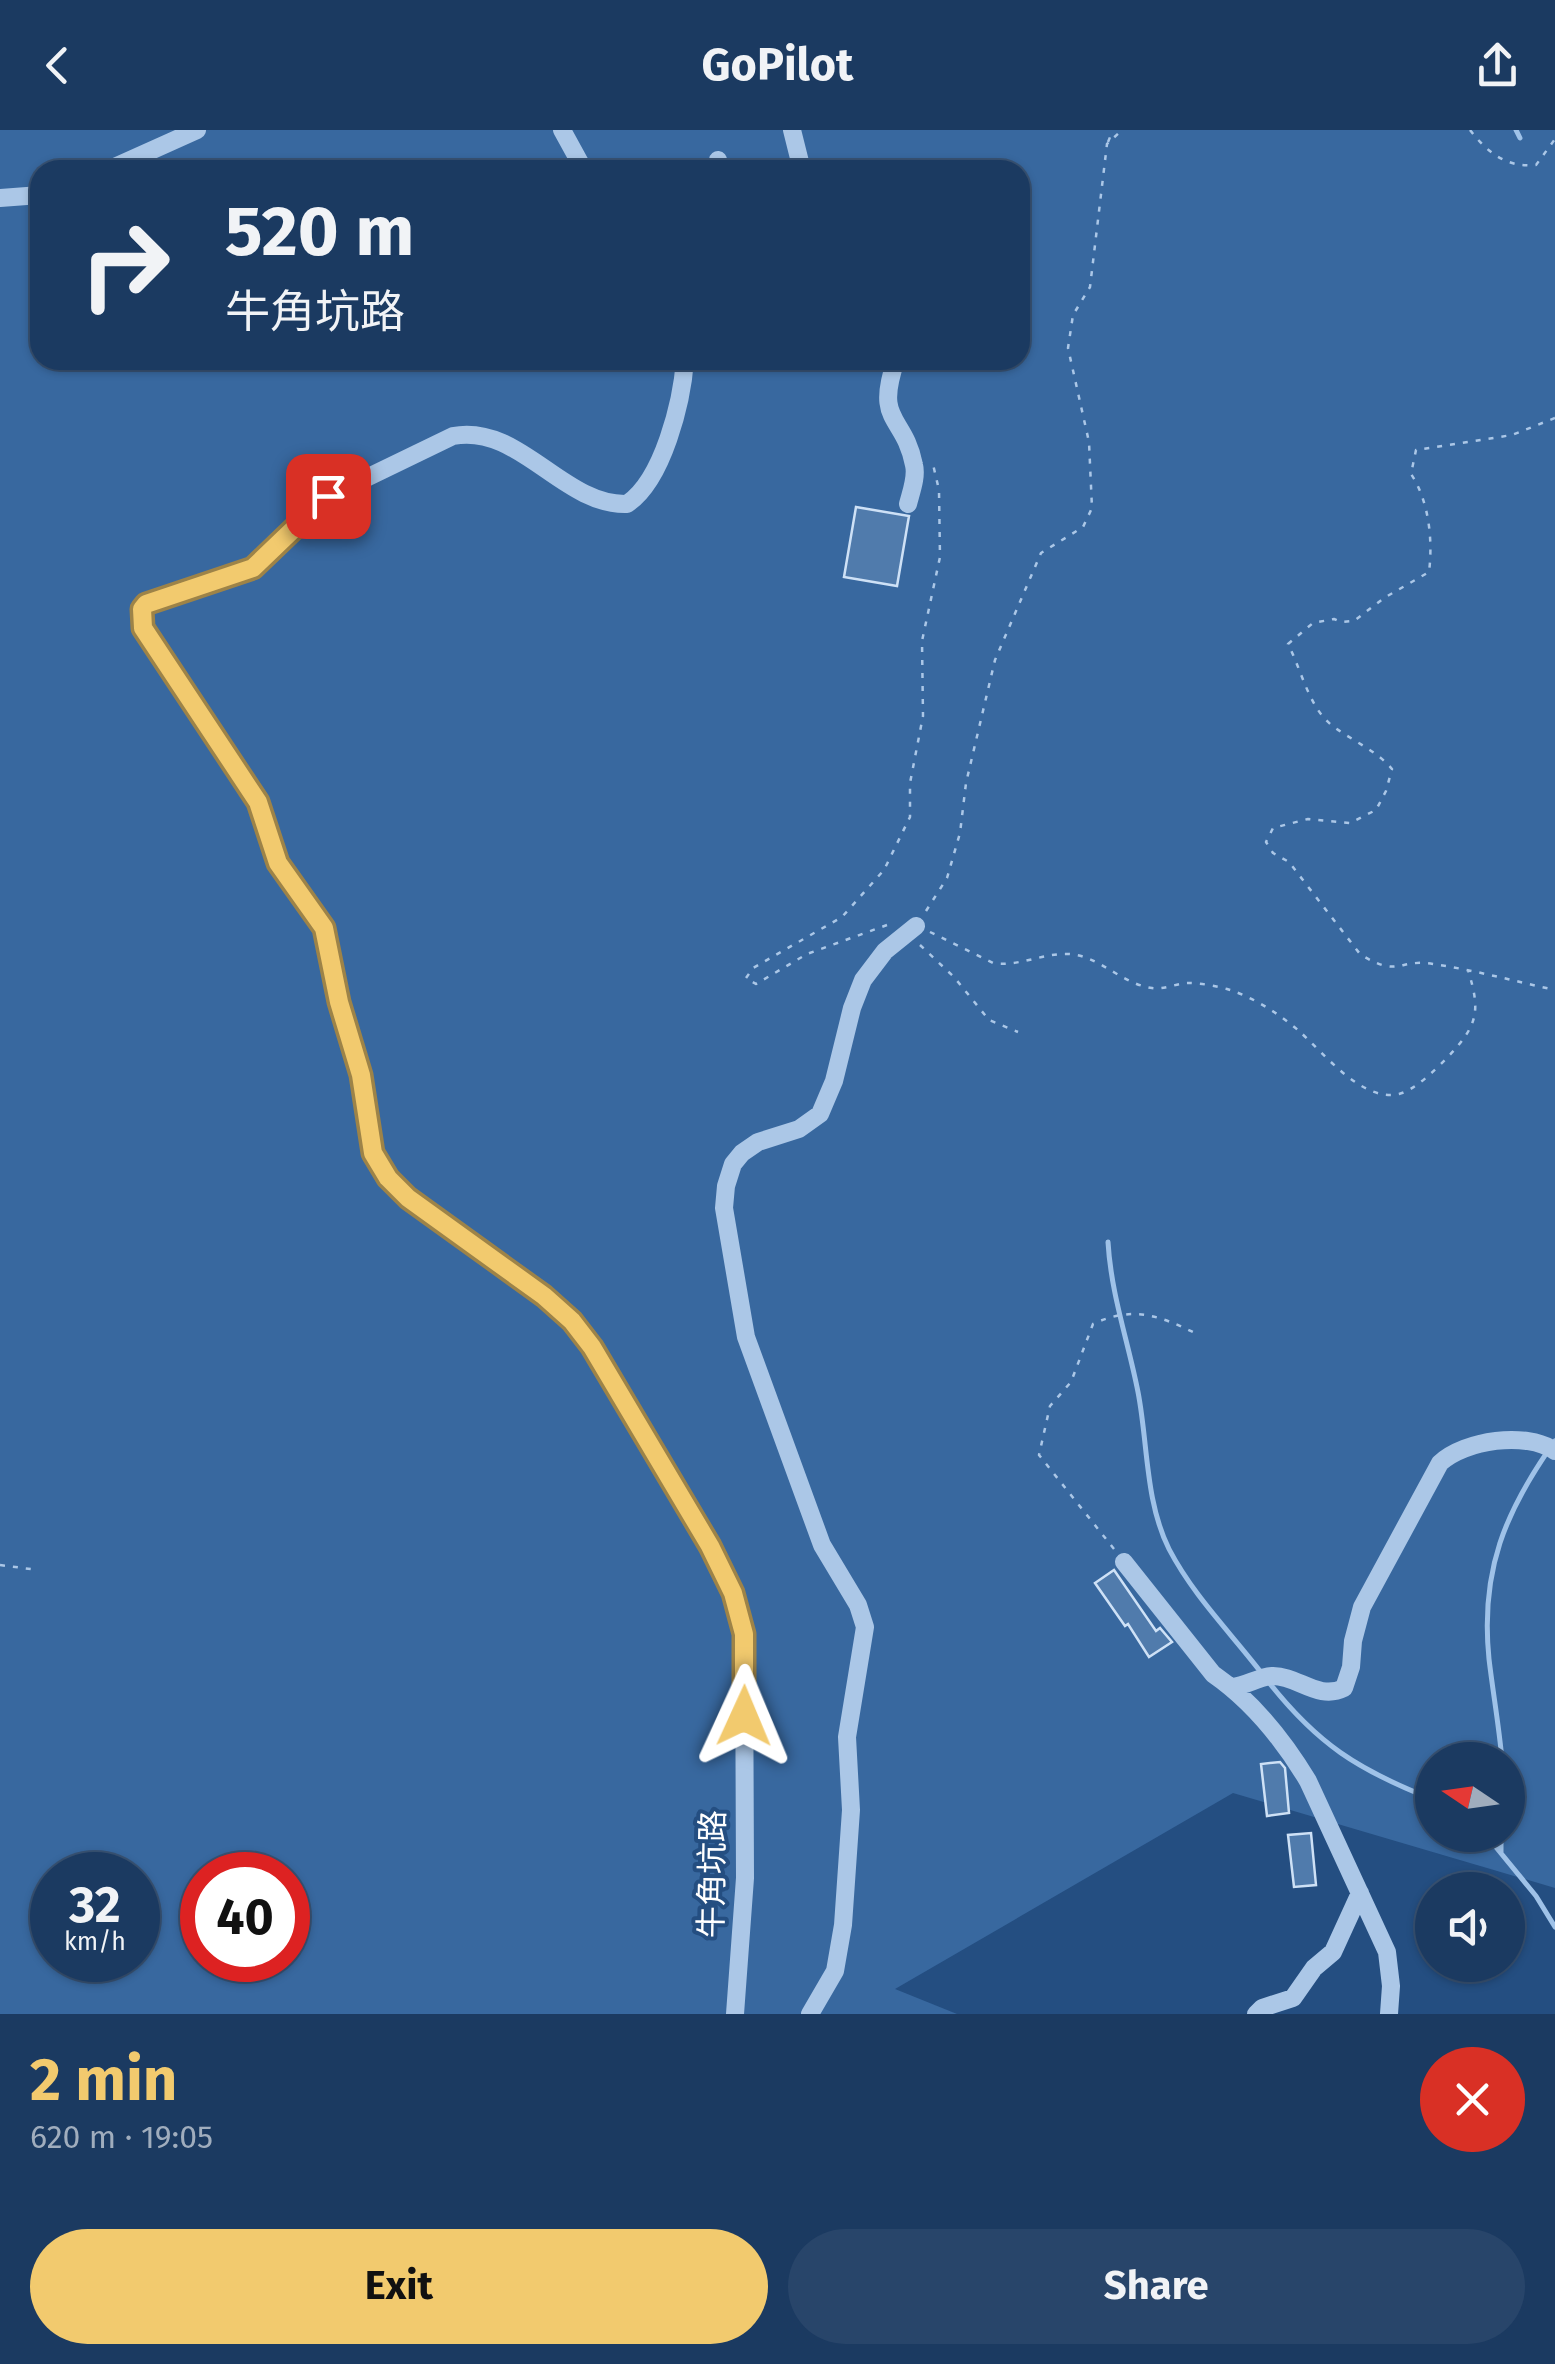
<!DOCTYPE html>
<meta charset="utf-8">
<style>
:root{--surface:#1b3a61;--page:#28456a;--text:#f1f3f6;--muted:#a0adbd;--line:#395476;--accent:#f2ca6e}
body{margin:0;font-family:"Fira Sans","Noto Sans TC",sans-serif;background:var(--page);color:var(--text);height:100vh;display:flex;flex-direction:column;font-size:38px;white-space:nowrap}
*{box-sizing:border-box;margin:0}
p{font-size:32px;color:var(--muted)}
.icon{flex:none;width:55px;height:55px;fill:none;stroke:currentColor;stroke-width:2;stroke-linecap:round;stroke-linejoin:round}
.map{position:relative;height:1884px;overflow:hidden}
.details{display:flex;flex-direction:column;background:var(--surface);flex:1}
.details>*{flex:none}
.top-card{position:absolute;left:30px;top:30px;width:1000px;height:210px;border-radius:30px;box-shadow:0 2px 8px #0004,0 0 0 2px var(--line);background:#1b3a61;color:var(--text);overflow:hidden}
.needle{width:65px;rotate:283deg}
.buttons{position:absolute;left:1415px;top:1612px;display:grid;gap:20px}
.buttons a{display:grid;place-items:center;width:110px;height:110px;border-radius:50%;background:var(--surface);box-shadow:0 2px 8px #0004,0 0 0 2px var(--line);font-size:50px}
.speed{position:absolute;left:30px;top:1722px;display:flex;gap:20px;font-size:50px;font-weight:700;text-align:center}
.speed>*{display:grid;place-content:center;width:130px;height:130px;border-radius:50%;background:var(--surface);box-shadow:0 2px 8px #0004,0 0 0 2px var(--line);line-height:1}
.speed small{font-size:25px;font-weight:400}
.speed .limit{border:15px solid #d22;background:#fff;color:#111}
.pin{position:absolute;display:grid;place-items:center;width:85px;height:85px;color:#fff;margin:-42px;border-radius:20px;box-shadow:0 5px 15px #0006}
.me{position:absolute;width:110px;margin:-55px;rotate:1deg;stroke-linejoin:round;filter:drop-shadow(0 0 8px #0008)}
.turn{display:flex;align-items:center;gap:35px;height:210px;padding:0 30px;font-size:45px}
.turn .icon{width:130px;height:130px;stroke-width:2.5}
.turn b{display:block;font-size:70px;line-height:85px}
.round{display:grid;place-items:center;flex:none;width:105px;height:105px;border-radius:52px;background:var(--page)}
.headline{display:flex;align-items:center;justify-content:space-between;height:170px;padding:0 30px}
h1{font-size:60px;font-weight:700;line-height:75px;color:var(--accent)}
.button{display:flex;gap:20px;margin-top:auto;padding:20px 30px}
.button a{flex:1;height:115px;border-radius:60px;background:var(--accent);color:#111;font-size:40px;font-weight:700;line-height:115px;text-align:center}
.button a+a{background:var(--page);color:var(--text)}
header{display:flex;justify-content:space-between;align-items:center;height:130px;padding:0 30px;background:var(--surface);font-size:45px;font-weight:700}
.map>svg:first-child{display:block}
</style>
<header><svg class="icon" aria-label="back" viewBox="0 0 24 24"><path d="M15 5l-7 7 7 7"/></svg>GoPilot<svg class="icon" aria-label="share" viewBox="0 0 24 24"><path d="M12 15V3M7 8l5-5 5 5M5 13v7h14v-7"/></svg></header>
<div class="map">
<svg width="1555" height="1884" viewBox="0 0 1555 1884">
<rect width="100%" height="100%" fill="#244e81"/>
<path fill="#38689f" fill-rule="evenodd" d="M0,0H1555V1758L1233,1663L895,1859L957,1884H0ZM40,40H1020V230H40ZM1432,1630H1508V1705H1432ZM52,1745H138V1830H52ZM202,1745H288V1830H202Z"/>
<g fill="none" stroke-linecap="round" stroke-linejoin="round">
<path stroke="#9fc2e8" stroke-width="5" d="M1516,0L1520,8
M1108,1112C1111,1164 1128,1211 1138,1262C1148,1313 1145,1371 1169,1419C1193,1465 1229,1501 1260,1541
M1267,1550C1317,1614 1358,1640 1432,1669
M1502,1630C1499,1596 1493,1563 1489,1529C1480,1441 1505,1381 1555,1311
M1486,1705L1536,1766L1555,1797
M1501,1722V1705"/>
</g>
<path fill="#507bac" stroke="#cee1f6" stroke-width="2.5" d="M856,377L909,386L897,456L844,447Z
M1114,1440L1156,1501L1160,1498L1172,1512L1149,1527L1128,1494L1125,1496L1095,1453Z
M1280,1632L1285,1638L1289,1683L1267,1686L1261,1634Z
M1311,1703L1316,1755L1294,1757L1288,1705Z"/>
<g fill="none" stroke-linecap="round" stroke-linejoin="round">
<path stroke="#abc7e7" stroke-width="2.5" stroke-dasharray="5 8" stroke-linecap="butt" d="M1470,0C1487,22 1506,38 1536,35L1555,9
M1108,12L1113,0
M1555,288L1512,305L1416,320L1411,344C1429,371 1433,410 1429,442L1384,468L1354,491L1341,492L1334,489L1313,493L1288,514C1302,541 1309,579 1334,597C1353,611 1377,621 1392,639L1386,661L1376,680L1350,693L1308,689L1273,698L1266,712L1273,723L1289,732L1360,824C1399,849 1398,828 1433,834C1474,840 1514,851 1555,860
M926,781L947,748L960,703L966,653L995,530L1041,423L1083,397L1092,378L1089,312L1068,218L1073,185L1090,157L1107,14L1122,0
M887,795L807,824L756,854L746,848L753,838L842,787L884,740L910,687V653L923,586L922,511L940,427L939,360L932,330
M930,802L993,833C1018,837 1043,823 1068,824C1099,825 1121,854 1152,858C1164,860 1177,853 1189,853C1200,853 1216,856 1227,859C1253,867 1278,883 1299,901C1322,921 1362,973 1399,964C1415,960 1435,940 1447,928C1478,895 1481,882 1468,840
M920,815L954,847L989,890L1018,902
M1114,1419L1039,1325L1050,1276L1071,1252L1093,1194C1134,1175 1160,1186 1197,1204
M0,1435L38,1440"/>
<path stroke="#abc7e7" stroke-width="18" d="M562,0L584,40
M792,0L802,40
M108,40L197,0
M717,40L718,30
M0,68L40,65
M685,230C682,272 663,350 627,374C563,376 519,293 453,306L327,367L253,438L155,468L142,479L143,498L258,672L278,733L324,799L339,873L361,945L373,1023L388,1048L408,1068L544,1166L572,1191L591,1217L710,1417L733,1463L744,1504L745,1748L735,1884
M896,230C874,294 904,284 914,335C917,347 911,362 908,374
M1124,1432L1213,1544C1252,1571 1284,1611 1308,1651L1387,1822L1391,1856L1389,1884
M1232,1557C1246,1556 1258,1547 1272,1546C1297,1545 1318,1571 1344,1558L1351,1537L1353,1511L1362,1477L1440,1333C1465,1310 1526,1301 1555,1321
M810,1884L835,1841L843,1795L851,1680L847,1607L865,1497L858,1475L822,1415L746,1207L724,1078L726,1056L733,1034L742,1023L758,1012L799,999L820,984L834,951L852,878L863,850L885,821L916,796
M1256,1884L1262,1878L1293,1868L1314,1838L1333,1822L1360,1763"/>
</g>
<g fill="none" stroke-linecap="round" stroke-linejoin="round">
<g stroke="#9d8348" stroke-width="25">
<path id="route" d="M328,366L253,438L146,474L142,479L143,498L258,672L278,733L324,798L339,872L361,945L373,1023L388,1048L408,1068L544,1166L572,1191L592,1217L710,1416L733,1463L744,1504V1586"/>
</g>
<use href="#route" stroke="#f2ca6e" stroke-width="18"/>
</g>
<g text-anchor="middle" stroke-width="8" stroke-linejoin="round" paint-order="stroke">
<g font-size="32" fill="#fff" stroke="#244e81">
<text transform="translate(712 1744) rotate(-89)" y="11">牛角坑路</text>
</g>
</g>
</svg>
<div class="buttons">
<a><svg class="needle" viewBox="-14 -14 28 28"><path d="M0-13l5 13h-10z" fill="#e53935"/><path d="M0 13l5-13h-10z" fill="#a0adbd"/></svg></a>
<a><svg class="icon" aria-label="sound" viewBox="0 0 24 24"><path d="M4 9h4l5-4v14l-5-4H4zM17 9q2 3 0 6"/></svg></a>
</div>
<div class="speed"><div>32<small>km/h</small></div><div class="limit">40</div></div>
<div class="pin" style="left:328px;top:366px;background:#d93025"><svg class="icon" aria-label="arrive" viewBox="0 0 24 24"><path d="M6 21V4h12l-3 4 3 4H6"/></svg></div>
<svg class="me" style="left:744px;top:1586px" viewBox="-20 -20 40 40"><path d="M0-17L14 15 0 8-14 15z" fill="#f2ca6e" stroke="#fff" stroke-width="4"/></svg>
<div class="top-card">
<div class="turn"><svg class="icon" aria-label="right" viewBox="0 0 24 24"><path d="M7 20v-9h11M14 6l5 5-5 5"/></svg><div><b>520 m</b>牛角坑路</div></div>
</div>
</div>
<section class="details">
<div class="headline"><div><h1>2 min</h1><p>620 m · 19:05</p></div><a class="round" style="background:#d93025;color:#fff"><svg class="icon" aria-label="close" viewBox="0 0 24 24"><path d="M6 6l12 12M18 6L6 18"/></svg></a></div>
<div class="button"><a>Exit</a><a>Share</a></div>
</section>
